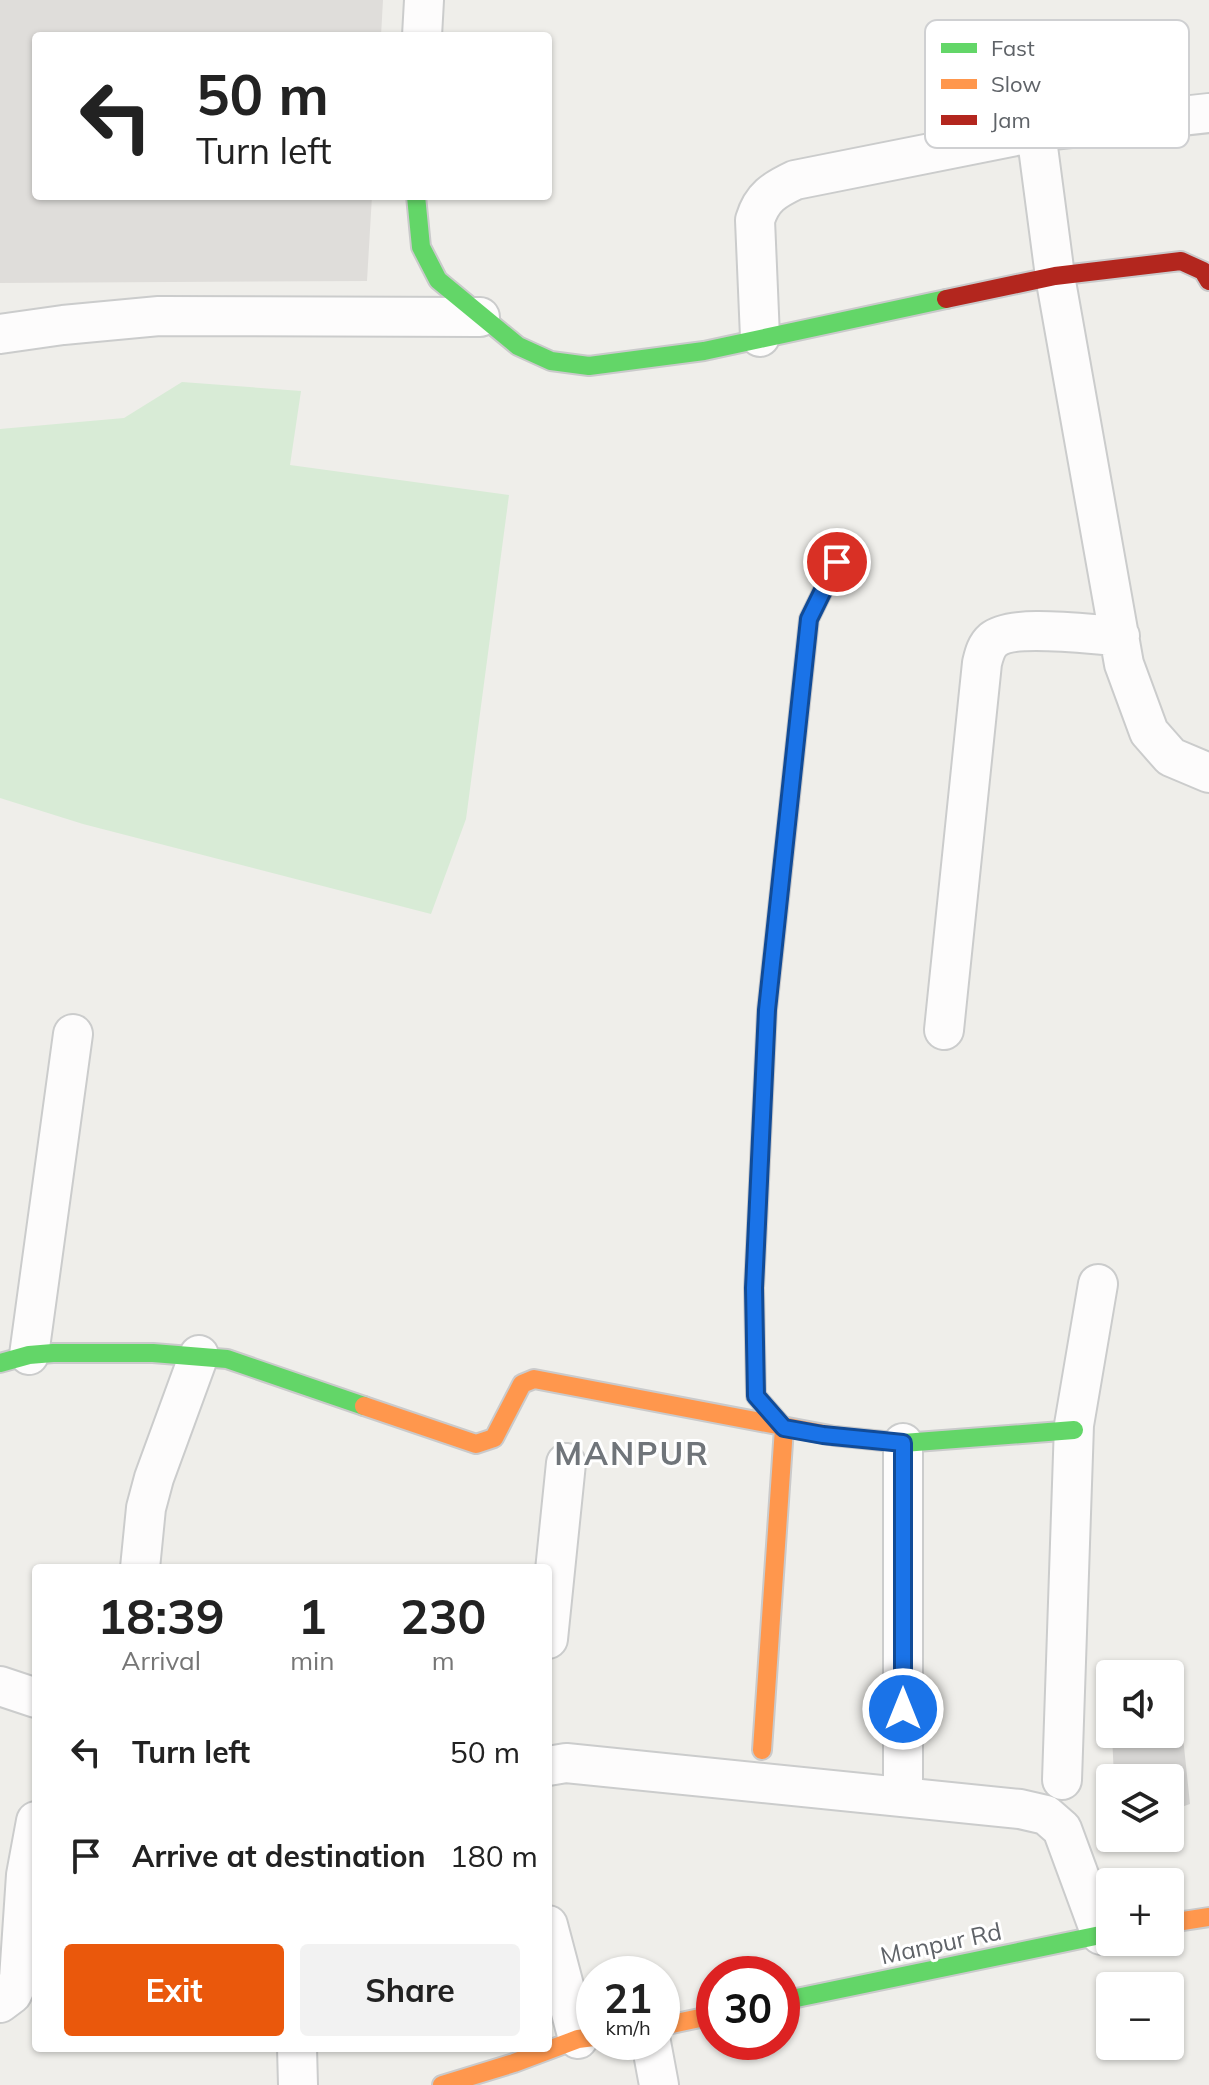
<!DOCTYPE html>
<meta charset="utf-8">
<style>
:root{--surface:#fff;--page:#f2f2f2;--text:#222;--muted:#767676;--accent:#ea580c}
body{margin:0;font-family:Mulish,sans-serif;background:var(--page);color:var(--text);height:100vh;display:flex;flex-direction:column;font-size:30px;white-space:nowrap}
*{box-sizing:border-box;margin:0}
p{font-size:26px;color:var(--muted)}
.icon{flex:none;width:44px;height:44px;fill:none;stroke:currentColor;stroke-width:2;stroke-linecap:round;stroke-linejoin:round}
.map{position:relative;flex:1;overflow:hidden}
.sheet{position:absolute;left:32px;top:1564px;width:520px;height:488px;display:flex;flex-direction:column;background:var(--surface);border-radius:8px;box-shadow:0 2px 6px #0004}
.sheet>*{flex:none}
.banner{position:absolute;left:32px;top:32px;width:520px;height:168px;border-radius:8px;box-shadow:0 2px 6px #0004;background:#fff;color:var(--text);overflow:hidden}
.tools{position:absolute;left:1096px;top:1660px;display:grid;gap:16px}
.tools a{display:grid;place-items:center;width:88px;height:88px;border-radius:8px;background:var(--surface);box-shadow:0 2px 6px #0004;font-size:40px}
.speed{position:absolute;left:576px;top:1956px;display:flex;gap:16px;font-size:40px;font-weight:700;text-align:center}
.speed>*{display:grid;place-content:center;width:104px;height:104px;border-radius:50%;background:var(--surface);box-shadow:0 2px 6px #0004;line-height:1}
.speed small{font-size:20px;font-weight:400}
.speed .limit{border:12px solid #d22;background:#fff;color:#111}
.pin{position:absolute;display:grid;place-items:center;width:68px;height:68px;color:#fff;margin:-34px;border:4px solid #fff;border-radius:50%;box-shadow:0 2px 8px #0007}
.me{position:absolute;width:88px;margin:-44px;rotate:0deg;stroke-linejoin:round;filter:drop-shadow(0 0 6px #0008)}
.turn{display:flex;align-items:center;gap:28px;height:168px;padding:0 32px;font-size:36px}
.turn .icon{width:104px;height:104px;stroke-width:2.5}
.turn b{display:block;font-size:56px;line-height:68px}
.eta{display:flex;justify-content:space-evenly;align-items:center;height:136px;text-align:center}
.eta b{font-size:48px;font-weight:700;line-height:56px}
.button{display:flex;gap:16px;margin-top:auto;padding:16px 32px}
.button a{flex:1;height:92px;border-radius:8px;background:var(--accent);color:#fff;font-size:32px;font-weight:700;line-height:92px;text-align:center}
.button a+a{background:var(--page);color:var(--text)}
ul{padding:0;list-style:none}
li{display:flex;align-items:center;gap:24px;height:104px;padding:0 32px}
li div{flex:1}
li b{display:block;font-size:30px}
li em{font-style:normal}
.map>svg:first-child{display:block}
</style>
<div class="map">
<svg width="1209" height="2085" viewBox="0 0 1209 2085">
<rect width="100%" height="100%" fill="#efeeea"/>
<path fill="#dfddda" d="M0,0H383L381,36H36V196H372L367,281L0,283Z"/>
<path fill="#d8ebd6" d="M182,382L301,391L290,465L509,495L466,819L431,914L83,824L0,798V429L124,418Z"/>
<path fill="#d6d5d3" d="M1170,1718H1181L1190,1804L1170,1811V1778H1114L1112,1734H1170Z"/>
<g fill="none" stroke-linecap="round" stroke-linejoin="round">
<g stroke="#cbcccc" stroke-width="42">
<path id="street" d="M422,36L424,0
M1036,132L1055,276L1124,664L1149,732L1171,757L1209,773
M0,334L63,325L159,316L480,317
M760,337L755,220C762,197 774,190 795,180L1036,132L1209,113
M944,1030L982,663C984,655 986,646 993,640C1013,623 1092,635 1120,636
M29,1355L73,1034
M903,1443V1797
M140,1568L146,1508L154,1478L199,1355
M548,1639L566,1463
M0,1686L36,1698
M548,1766L566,1763L1020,1809L1046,1815L1062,1829L1101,1935
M1062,1780L1074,1425L1098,1284
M548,1925L578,2039
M0,2003L12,1994L19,1979L26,1875L36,1821
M651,2042L659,2085
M297,2048L298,2085"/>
</g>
<g stroke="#cacacb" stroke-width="22">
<path id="fast" d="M416,196L421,247L438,280L518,346L551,361L589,366L704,351L946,299
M757,1226L767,1010L783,862
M0,1363L29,1355L53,1353H153L227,1359L364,1406
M835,1436L903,1443L1074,1430
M782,2001L1110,1933"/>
</g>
<g stroke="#cacacb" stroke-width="22">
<path id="slow" d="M757,1226L754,1288L756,1396L784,1428L762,1750
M364,1406L476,1444L494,1438L522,1384L534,1379L835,1436
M1170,1923L1209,1917
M662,2026L714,2015
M442,2085L514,2063L578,2039L594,2037"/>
</g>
<g stroke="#cacacb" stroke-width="22">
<path id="jam" d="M946,299L1055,276L1181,261L1203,271L1209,281
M783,862L809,619L837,562"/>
</g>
<use href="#street" stroke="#fdfcfc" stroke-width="38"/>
<use href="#fast" stroke="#63d668" stroke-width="18"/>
<use href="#slow" stroke="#ff974d" stroke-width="18"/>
<use href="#jam" stroke="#b3261e" stroke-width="18"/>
</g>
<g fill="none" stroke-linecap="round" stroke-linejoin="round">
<g stroke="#114b97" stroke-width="20">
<path id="route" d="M837,562L809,619L767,1010L754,1288L756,1396L784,1428L823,1435L903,1443V1709"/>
</g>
<use href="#route" stroke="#1a73e8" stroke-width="14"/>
</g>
<g text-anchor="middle" stroke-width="6" stroke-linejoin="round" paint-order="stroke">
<g font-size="24" fill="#5f6368" stroke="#fff">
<text transform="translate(941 1944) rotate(-12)" y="8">Manpur Rd</text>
</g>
<g font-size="32" font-weight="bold" letter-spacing="2" fill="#70757a" stroke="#fff">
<text x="632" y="1465">MANPUR</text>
</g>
</g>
<rect x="925" y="20" width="264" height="128" rx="12" fill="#fff" stroke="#cfd0d2" stroke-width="2"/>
<rect x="941" y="43" width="36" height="10" fill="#63d668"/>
<rect x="941" y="79" width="36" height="10" fill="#ff974d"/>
<rect x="941" y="115" width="36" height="10" fill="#b3261e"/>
<g font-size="22" fill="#5f6368">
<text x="991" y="56">Fast</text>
<text x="991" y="92">Slow</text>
<text x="991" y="128">Jam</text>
</g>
</svg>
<div class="tools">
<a><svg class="icon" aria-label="sound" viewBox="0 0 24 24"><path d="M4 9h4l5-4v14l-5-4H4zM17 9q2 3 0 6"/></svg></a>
<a><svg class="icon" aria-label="layers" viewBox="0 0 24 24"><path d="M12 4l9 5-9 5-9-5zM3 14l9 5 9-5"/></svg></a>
<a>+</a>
<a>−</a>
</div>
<div class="speed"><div>21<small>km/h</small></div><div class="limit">30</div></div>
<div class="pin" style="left:837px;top:562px;background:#d93025"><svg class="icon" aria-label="arrive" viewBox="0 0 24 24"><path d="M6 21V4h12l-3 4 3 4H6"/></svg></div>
<svg class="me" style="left:903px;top:1709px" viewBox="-20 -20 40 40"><circle r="17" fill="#1a73e8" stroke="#fff" stroke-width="3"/><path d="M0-11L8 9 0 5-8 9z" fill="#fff"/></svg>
<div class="banner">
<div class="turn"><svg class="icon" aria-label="left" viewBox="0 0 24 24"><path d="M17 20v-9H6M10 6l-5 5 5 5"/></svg><div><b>50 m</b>Turn left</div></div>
</div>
<section class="sheet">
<div class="eta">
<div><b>18:39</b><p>Arrival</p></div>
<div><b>1</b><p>min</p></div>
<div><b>230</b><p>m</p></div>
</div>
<ul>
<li><svg class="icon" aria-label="left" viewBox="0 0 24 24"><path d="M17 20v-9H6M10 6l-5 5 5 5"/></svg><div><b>Turn left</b></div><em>50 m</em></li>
<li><svg class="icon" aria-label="arrive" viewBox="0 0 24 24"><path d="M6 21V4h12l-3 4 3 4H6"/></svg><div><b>Arrive at destination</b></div><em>180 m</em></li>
</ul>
<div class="button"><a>Exit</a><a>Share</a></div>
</section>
</div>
